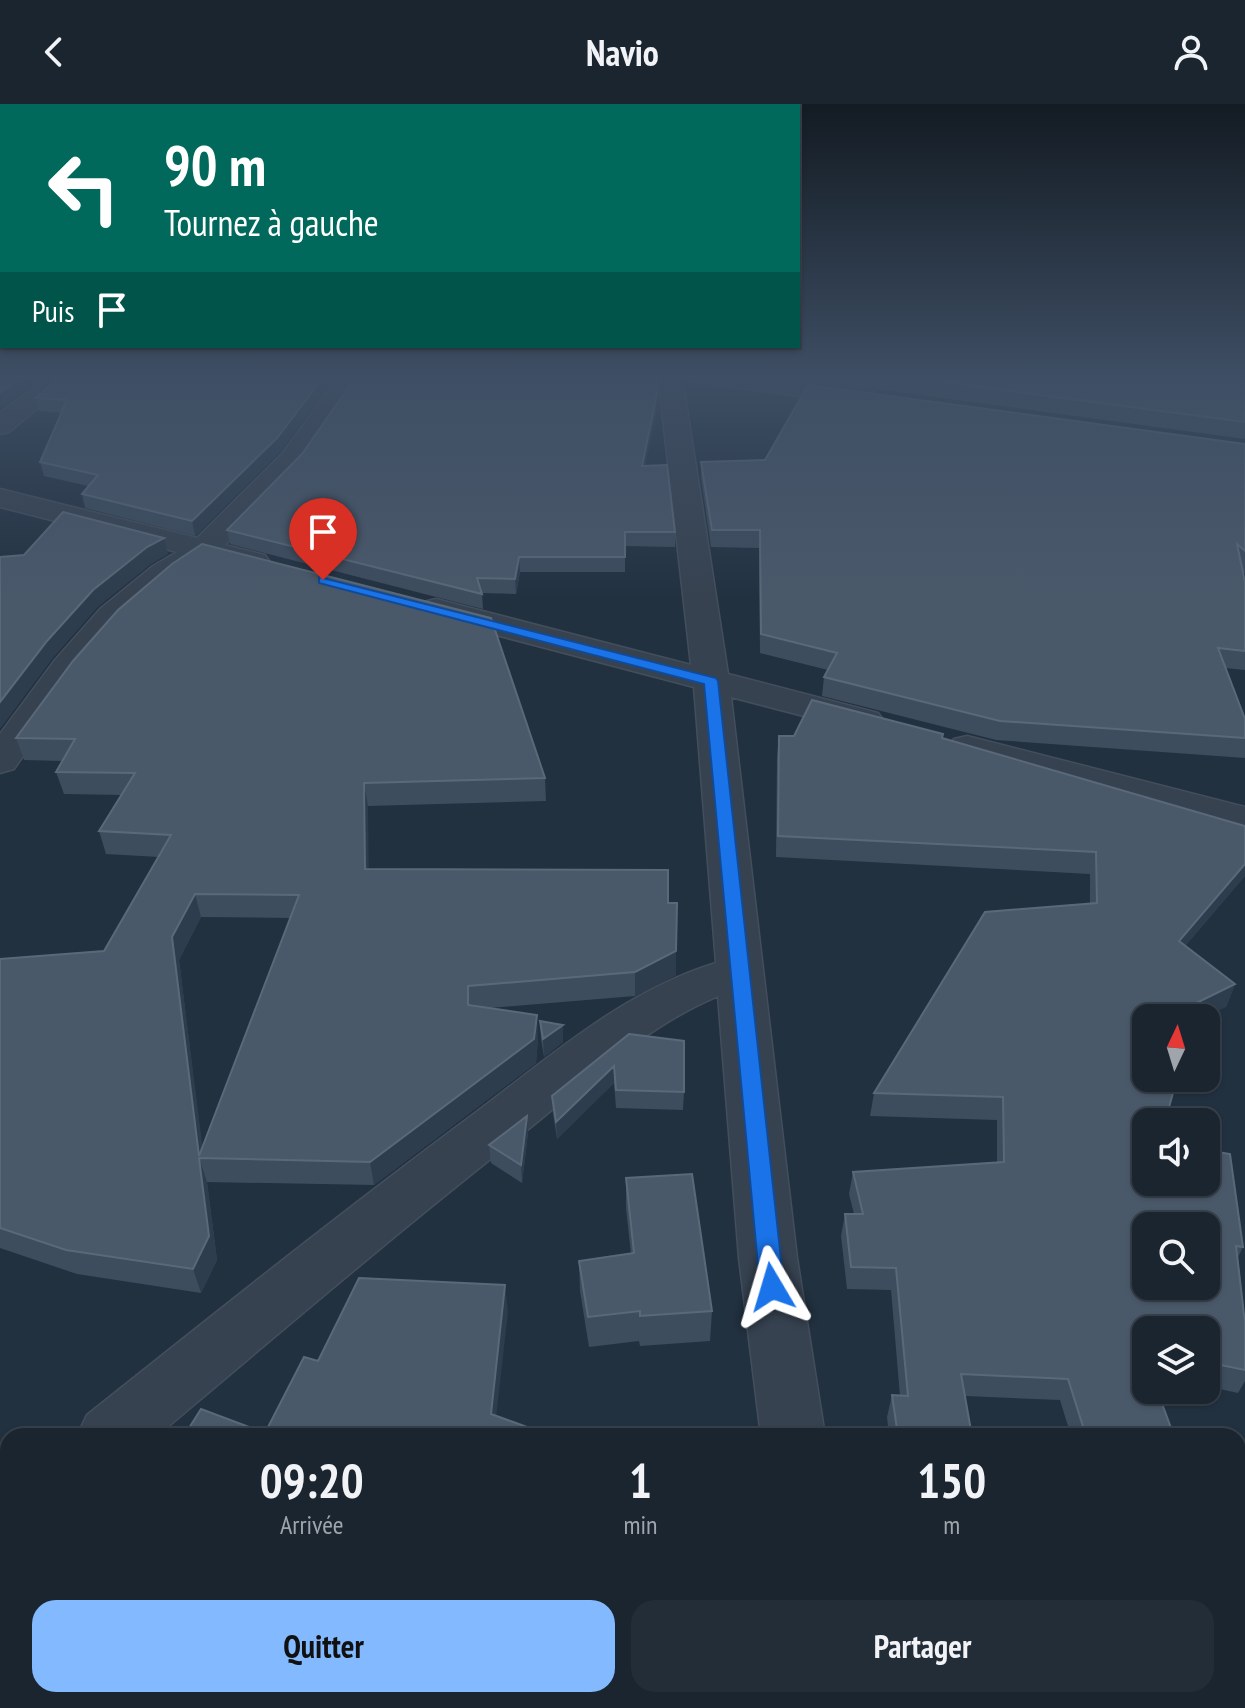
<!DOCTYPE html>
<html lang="fr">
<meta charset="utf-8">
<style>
:root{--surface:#1a2530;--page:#232d38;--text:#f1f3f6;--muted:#9fa5ab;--line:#38424c;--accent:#83baff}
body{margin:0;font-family:"PT Sans Narrow",sans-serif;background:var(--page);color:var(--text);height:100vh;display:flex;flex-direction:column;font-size:30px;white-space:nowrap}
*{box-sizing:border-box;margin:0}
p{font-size:26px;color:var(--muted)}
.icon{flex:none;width:44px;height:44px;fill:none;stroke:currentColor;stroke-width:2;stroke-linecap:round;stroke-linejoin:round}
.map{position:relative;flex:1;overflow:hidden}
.side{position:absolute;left:0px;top:1324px;width:1246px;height:280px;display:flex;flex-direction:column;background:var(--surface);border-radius:24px 24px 0 0;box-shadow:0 2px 6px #0004,0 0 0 2px var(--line)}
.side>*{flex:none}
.banner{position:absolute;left:0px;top:0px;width:800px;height:244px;box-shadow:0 2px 6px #0004,0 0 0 2px var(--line);background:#00695c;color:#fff;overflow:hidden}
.needle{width:52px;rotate:4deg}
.fabs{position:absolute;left:1132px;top:900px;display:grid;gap:16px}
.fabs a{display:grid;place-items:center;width:88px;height:88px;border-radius:16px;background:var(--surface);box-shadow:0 2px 6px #0004,0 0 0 2px var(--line);font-size:40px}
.pin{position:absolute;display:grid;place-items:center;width:68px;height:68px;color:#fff;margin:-82px -34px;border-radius:50% 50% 50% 0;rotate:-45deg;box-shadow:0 0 8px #0007}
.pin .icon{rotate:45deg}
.me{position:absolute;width:88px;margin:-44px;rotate:353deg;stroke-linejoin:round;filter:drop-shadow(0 0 6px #0008)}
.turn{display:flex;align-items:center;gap:28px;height:168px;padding:0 32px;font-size:36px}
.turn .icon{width:104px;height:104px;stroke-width:2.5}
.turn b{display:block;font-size:56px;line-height:68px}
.then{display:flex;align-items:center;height:76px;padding:0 32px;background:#0003;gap:16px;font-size:30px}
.eta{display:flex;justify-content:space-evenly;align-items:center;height:136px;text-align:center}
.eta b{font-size:48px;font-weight:800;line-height:56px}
.primary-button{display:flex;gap:16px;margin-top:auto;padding:16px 32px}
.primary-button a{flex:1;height:92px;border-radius:24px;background:var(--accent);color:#111;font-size:32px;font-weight:800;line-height:92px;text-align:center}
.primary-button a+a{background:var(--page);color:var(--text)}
header{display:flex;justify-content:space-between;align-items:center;height:104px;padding:0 32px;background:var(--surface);font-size:36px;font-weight:800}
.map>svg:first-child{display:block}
</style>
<header><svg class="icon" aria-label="back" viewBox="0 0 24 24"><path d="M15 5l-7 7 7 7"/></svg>Navio<svg class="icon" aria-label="person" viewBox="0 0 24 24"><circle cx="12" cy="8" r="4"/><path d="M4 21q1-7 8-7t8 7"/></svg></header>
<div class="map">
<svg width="1245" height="1604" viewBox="0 0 1245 1604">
<rect width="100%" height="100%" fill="#223140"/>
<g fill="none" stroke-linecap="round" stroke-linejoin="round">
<g stroke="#434e5c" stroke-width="3">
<path id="street" d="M50,271H77L9,328L0,330V309Z
M340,271H364L302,362L225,441L265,451L270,458L265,465L254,467L208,456C118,511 72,581 14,665L0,669V630L55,556L100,505L153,462L177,448L0,403V385L197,434L282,350Z
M658,271H752L866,285L875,288L879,293L875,298L866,301L694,278L682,272L728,570L878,609L884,617L878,625L865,628L731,593L797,1154L825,1332H761L739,1154L718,892C646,922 586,979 526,1027C400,1126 279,1229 157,1332H77L87,1311C215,1209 343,1107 475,1009C551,952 624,887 716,859L694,583L424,512L419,505L424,498L436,495L691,561Z
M967,632L1245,703V727L954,651L948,643L954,635Z
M0,1360L8,1363V1433L0,1429Z
M162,1596H241L244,1604H166Z
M793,1596H867L869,1604H795Z"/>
</g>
<use href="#street" fill="#364250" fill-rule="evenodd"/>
</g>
<path fill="#3d4d5e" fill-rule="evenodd" d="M63,271H331L332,277L280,348L195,432L85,404L82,390L88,382L44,372L40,358L62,309L39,307L35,294Z
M819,271H1245V335L818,277Z
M658,285V298L645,362L675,428V443L625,442V468H520L516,490L482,489L483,505L230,440L227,426L302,350Z
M1245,340V470L1243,468L1245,478V566L1225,564L1245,615V654L996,636L822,592L824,573L828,566L760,549L759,444L711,443L701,374V358Z
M73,557L545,674L546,697L368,702V765L668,799L676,871L635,892L490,904L538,934L536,959L374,1081L207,1078L217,1156L201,1189L77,1170L0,1144V855L104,847L159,753L106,750L99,727L121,691L64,690L56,668L63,657L24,656L16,634ZM201,813L290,814L202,1043L179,856Z
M779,632L942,634L1245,722V772L1185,842L1235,880L1226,903L1146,914V1078L1243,1143L1238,1153L1245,1219V1277L1238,1289L1206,1282V1226H1146V1286L1174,1332H1071L1060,1296L965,1292L972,1332H889L887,1313L892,1291L900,1292L891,1186L847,1185L841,1132L845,1110H854L849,1090L853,1068L997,1059V1016L870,1012L874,989L1090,799V770L776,753L777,653Z
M540,917L563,938L544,953L541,935Z
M629,930L684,988L683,1006L616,1004L614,979L557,1035L553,1009L552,992Z
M527,1012L528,1029L522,1079L491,1059L489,1041Z
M626,1074L712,1207L710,1237L640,1242L639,1237L589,1243L580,1187L579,1157L631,1150L626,1104Z
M958,1596H1197L1198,1604H959Z"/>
<path fill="#2d3d4d" d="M24,271H45L1,304L0,289Z
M325,271H331L332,277L280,348L195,432L192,417Z
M658,285V298L642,376V362Z
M164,434L168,450L151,460L98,503L53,554L0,625V598L47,537L93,486L147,443Z
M519,453L520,468L516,490L515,475Z
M364,679L368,702L369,788L365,765Z
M1245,760V772L1171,859L1179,837Z
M195,790L201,813L179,856L204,1055L199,1052L172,833Z
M676,847V871L635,892V868Z
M1235,880L1226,903L1203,914H1166Z
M537,911L538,934L536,959L374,1081L370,1058Z
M563,921V938L544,953L543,935Z
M614,962V979L557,1035L556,1018Z
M527,1012L528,1029L522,1079L521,1061Z
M199,1054L207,1078L217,1156L201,1189L193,1165Z
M505,1181L508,1208L494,1332L491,1310Z
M559,1596H571L567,1604H556Z"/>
<path fill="#4a596a" stroke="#5a6979" stroke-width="2" fill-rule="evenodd" d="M0,271H24L0,289Z
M63,271H325L277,334L192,417L82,390L98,371L40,358L67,296L35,294Z
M357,271H657L658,285L642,362L667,361L675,428H625V453H519L515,475L477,474L482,490L227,426L302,350Z
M887,271H1245V318Z
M808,281L1245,340V447L1237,440L1245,478V547L1218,544L1245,615V634L1000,617L824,573L837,549L761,530L760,426H712L701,358L765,356Z
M63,408L164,434L147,443L93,486L47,537L0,598V453L24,451Z
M202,440L491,514L545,674L364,679L365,765L668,766V799H677L676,847L635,868L468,882V901L537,911L534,935L370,1058L199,1054L209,1132L193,1165L66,1146L0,1124V855L104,847L171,731L99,727L135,669L56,668L75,635L16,634L73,557L118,506L172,460ZM195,790L299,791L199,1052L172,833Z
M812,596L943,630L942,634L1245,722V760L1179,837L1235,880L1166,914H1146V974H1177L1165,1018H1146V1078H1206V1046L1230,1050L1243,1143L1236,1142L1245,1219V1266L1206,1258V1226H1146V1246L1142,1245L1146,1256V1286H1157L1174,1332H1086L1068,1275L961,1270L972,1332H898L892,1291L908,1292L896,1164L851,1163L845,1110H863L853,1068L1004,1058L1003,993L874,989L985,808L1097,799L1096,748L778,732L779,632H794ZM1146,1122H1206V1182H1146Z
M540,917L563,921L543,935Z
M629,930L684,937V988L616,986L614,962L556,1018L552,992Z
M527,1012L521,1061L489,1041Z
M692,1070L712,1207L640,1212V1207L588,1213L579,1157L634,1149L626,1074Z
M359,1174L505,1181L491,1310L552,1332H184L201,1305L265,1329L304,1253L318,1257Z
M475,1596H559L556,1604H471Z
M969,1596H1197L1198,1604H970Z"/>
<linearGradient id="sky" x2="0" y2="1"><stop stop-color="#131b23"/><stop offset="0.55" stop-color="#3e4e64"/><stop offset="1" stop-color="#3e4e64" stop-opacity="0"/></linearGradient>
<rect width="1245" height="496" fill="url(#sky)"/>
<path fill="#1a73e8" stroke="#114b97" stroke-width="2" d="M319,473L716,574L718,577L784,1183L781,1191L772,1194L764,1191L760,1183L704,580L319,479Z"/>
</svg>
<div class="fabs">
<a><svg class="needle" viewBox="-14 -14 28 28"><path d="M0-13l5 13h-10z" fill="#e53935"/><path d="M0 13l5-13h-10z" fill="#9fa5ab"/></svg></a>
<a><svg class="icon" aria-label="sound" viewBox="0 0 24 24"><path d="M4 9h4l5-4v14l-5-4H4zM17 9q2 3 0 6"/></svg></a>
<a><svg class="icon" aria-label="search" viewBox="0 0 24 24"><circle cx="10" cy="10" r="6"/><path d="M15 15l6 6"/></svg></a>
<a><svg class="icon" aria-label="layers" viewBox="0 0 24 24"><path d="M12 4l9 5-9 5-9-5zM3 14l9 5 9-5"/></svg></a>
</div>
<div class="pin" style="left:323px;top:476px;background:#d93025"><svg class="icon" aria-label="arrive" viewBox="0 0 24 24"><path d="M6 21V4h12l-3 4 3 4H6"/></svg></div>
<svg class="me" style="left:772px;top:1183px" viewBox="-20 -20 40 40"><path d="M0-17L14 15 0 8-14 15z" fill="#1a73e8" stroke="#fff" stroke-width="4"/></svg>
<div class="banner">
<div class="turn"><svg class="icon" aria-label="left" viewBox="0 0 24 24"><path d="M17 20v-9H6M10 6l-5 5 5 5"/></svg><div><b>90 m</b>Tournez à gauche</div></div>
<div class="then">Puis<svg class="icon" aria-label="arrive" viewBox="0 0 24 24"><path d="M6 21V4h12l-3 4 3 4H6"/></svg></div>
</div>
<section class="side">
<div class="eta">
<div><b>09:20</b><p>Arrivée</p></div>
<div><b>1</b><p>min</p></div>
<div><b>150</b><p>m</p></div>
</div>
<div class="primary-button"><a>Quitter</a><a>Partager</a></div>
</section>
</div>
